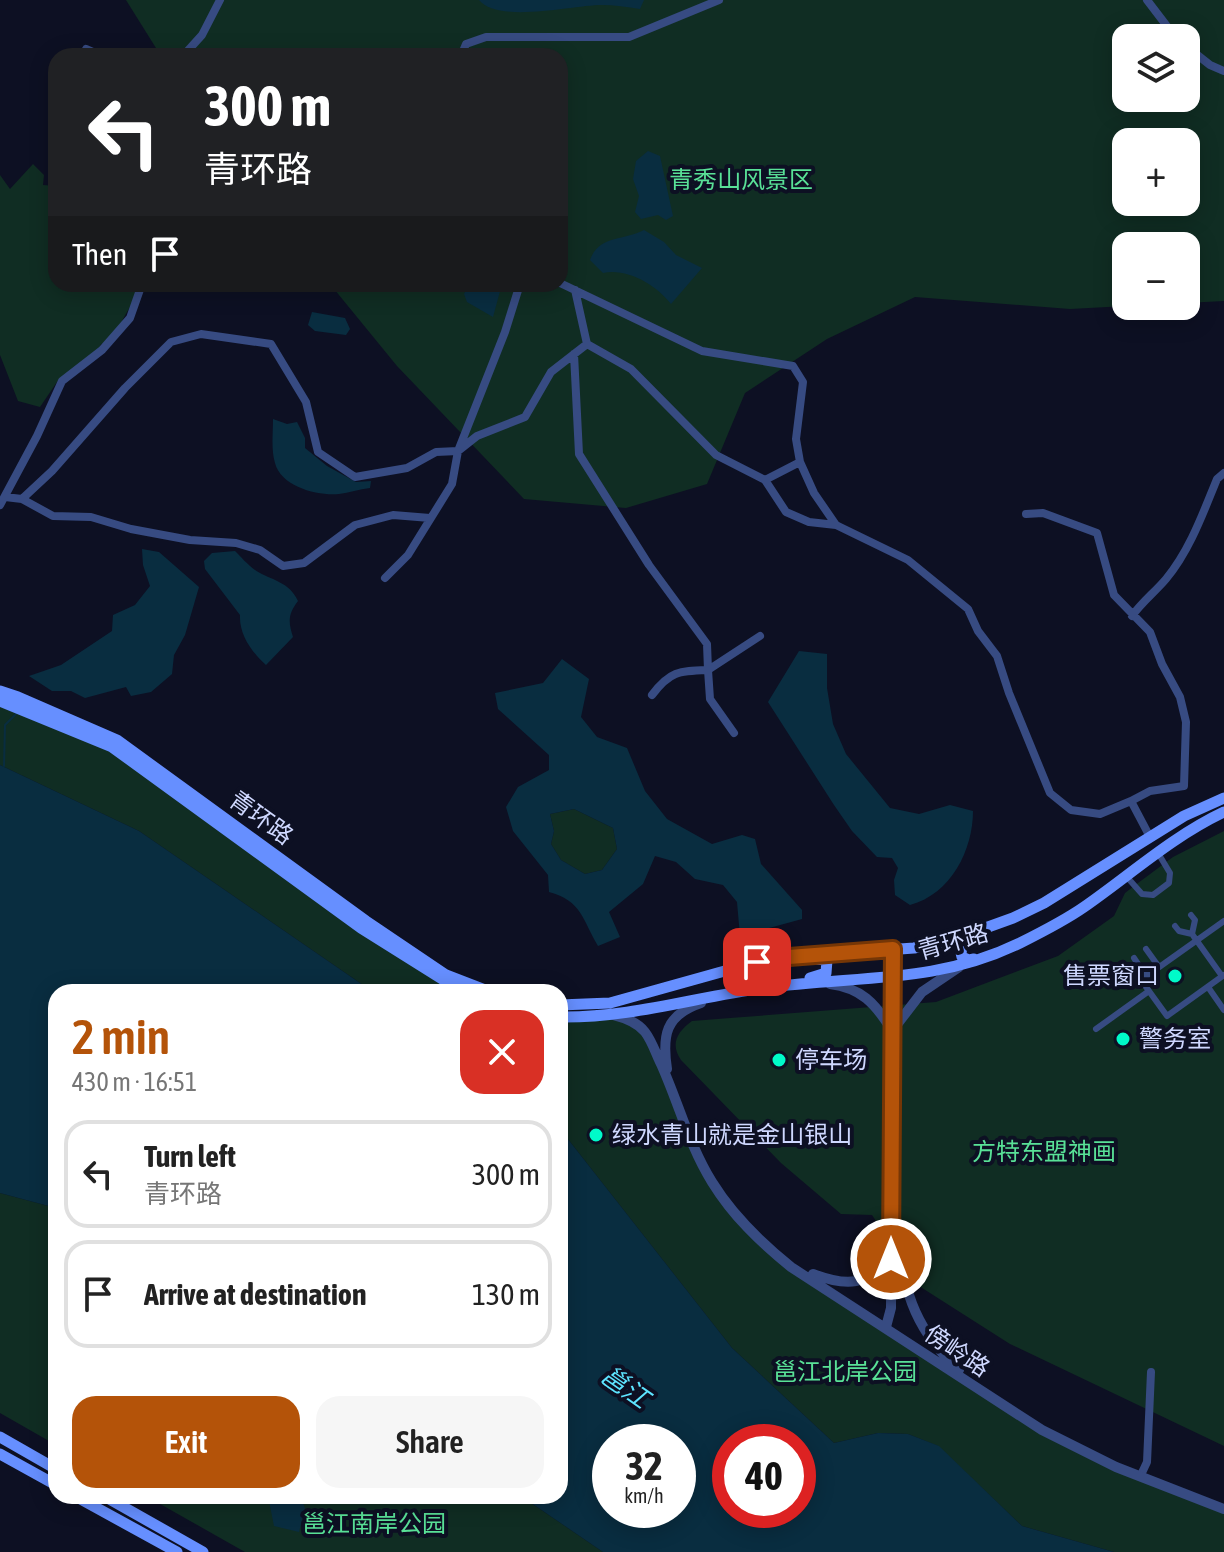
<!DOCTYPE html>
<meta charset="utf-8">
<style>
:root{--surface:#fff;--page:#f6f6f6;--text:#222;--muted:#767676;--line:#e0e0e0;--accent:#b45309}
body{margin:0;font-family:"Asap Condensed","Noto Sans SC",sans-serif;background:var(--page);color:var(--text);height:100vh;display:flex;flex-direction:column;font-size:30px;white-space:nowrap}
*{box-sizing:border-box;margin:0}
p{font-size:26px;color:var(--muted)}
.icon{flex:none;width:44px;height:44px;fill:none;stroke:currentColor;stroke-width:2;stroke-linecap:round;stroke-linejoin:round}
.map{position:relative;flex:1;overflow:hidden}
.drawer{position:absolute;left:48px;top:984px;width:520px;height:520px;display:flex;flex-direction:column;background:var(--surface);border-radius:24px;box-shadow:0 4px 20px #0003}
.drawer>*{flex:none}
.banner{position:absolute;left:48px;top:48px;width:520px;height:244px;border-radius:24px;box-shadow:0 4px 20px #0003;background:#202124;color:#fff;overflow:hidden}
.fabs{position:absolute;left:1112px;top:24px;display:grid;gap:16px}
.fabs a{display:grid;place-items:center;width:88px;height:88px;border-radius:16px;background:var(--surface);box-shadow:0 4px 20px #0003;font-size:40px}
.speed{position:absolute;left:592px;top:1424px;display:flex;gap:16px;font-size:40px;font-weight:700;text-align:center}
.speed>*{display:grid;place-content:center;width:104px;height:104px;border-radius:50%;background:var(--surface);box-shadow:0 4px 20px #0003;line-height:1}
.speed small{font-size:20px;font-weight:400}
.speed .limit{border:12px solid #d22;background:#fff;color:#111}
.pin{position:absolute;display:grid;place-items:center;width:68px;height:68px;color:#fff;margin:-34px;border-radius:16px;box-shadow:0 4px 12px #0006}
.me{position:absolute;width:88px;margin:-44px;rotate:0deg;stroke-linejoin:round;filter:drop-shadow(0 0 6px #0008)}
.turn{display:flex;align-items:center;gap:28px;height:168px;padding:0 24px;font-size:36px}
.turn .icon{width:104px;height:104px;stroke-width:2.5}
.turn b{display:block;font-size:56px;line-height:68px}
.then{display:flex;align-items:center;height:76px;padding:0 24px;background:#0003;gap:16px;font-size:30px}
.round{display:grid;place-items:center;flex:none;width:84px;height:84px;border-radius:24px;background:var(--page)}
.head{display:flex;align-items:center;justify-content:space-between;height:136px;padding:0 24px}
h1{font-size:48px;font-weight:600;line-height:60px;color:var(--accent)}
.button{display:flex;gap:16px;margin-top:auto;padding:16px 24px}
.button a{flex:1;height:92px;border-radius:24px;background:var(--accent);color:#fff;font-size:32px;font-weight:600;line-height:92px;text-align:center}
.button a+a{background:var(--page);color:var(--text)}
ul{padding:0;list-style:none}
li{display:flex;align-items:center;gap:24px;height:108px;margin:0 16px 12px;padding:0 8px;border:4px solid var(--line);border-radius:24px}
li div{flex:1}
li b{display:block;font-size:30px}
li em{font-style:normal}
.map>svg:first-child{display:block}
</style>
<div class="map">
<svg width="1224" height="1552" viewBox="0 0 1224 1552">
<rect width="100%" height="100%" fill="#0d1023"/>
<path fill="#102d23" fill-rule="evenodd" d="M126,0H1224V301L1186,303V246H1126V306L1070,309L915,297L827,339L745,393L707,484L626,508L524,499L397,366L330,284H560V56H161ZM1126,38H1186V98H1126ZM1126,142H1186V202H1126Z
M33,164L44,175L43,185L56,186V284H143L123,319L114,342L101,344L97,355L59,379L40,407L18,401L0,355V175L10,189Z
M0,701L112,747L463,992H373L139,831L0,765Z
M574,809L613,828L617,849L602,870L585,874L561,860L551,844L554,831L550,814Z
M1224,831V1446L1010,1344L919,1286L872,1215L841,1214L781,1163L681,1060C670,1044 677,1032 692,1021L936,1002L1058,956L1114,916L1125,893L1134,886L1173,857Z
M613,1015L639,1025L711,1180L771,1251L1042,1430L1224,1509V1552H1114L1022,1526L938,1446L908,1434L878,1433L834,1443L732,1348L560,1129V1017Z
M0,1193L56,1208V1445L0,1413Z
M146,1496H521L603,1552H245Z"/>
<path fill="#092d40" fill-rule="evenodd" d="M479,0H644L640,9C627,7 614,5 602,5C573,5 498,24 479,0Z
M648,151L660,156L673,216L666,220L658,215L641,219L635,212L639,196L633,179L636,161Z
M644,230L664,242L676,255L702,268L671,304C656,285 628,268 603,273L590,260C599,235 623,241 644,230Z
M469,284H502L493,317L467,302L464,294Z
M312,312L345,318L350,329L346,335L315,331L308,325Z
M273,419L287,424L297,422L305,438V448L327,466L356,482L371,481L370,488C359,489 349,493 339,494C318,496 281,487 275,463C271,450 273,433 273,419Z
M142,549L159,552L199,587L185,635L174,655L172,674L151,692L131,696L126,687L85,698L71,691H52L29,676L61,665L112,631L113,615L135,605L150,586L143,565Z
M235,551C241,557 248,565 255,570C272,581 289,581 298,601C288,614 288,622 293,637L266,665C252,652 239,635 240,615L205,569L204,561L212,553Z
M799,651L827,654V688L833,724L846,754L890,808L919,814L950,805L973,811C973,850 951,894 910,905L895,895L894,880L898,868L892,858L877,857L852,831L834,805L768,702Z
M562,659L589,679L581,717L597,737L627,748L645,791L667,819L712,844L742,835L755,839L761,864L802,910V919L740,936L737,902L723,885L695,879L676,862L655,856L643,884L609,912L620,937L598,946C582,919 582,901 549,892L548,875L513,831L506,807L518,787L549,770V755L498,709L495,693L543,683ZM574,809L613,828L617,849L602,870L585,874L561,860L551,844L554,831L550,814Z
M0,765L139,831L373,992H56V1208L0,1193Z
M560,1129L732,1348L834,1443L878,1433L908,1434L939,1446L1022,1526L1114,1552H603L521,1496H560ZM610,1442H678V1510H610ZM730,1442H798V1510H730Z
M268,1496H300L305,1508L299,1532L274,1526Z"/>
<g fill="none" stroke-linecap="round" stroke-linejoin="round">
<path stroke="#092d40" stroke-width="2" d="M4,766L5,725L16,714"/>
<path stroke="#374b82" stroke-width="6" d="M1126,876L1142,894L1153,895L1169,883L1170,873L1158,853
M1224,921L1141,980L1167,1016L1224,975
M1175,926L1179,931L1192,934L1195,920L1191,915
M1192,934L1222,976
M1146,949L1159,967
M1134,958L1146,976
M1208,987L1224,1010
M1096,1029L1149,991"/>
<path stroke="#374b82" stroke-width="8" d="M1147,0L1176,38
M1186,46L1210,65L1224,71
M86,49L102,56
M183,56L202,35L220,0
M461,56L466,44L486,37H629L719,0
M560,283L702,351L793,366L803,382L796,439L800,462L814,493L836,525L908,560L968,609L978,631L997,656L1009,693L1050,793L1071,810L1100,814L1131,801
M575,290L587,344L631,369L716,455L765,480L786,512L809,522L836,525
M574,354L579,454L649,565L707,644L708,670L760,636
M765,480L800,462
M5,497L22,499L52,471L125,388L171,342L201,334L271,344L306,402L318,452L355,477L407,468L436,452L458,451L505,332L520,284
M22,499L53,516L91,517L131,529L190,540L236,543L260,550L283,566L304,563L355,525L393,515L430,518
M0,505L37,436L62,381L102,350L130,318L142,284
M1026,514L1043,513L1097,533L1114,595L1150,632L1162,664L1180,697L1186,722L1184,786L1150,791L1131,801L1150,837
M385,578L408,555L452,484L458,451L477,436L525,417L551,372L587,344
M1132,616C1142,602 1155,592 1166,579C1190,550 1203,513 1217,479L1224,473
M652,695C670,671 679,671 708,670L710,699L734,733
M1140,1477L1147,1462L1151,1372"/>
<path stroke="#374b82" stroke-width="10" d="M830,984C861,988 875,1003 891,1029
M613,1015C625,1018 637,1022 645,1032C652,1041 656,1054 661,1064C679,1104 689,1145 712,1182C733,1216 760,1242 791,1267L1042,1430L1116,1467L1224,1509
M892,1031L922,992L959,967
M667,1069C662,1036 665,1015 701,1003
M896,1241C906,1296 917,1332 959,1370
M813,1274C856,1290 877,1284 886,1236
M886,1327L891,1308L893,949"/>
<path stroke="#668fff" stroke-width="11" d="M0,691L18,697L117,740L366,921L446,975L490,992
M0,701L112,747L361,928L463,992
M974,959L969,960L962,957C958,945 969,941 977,935
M810,978L826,973L827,960L814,959
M560,1005L610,1003L757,962L789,957L914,948L952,940L1013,918L1044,903L1184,816L1224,798
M560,1017C630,1018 696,997 764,988C855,975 934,985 1020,943C1042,932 1064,921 1084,907C1130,875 1173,836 1224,812
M0,1437L56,1469
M0,1454L56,1485
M75,1496L177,1552
M104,1496L203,1552"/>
</g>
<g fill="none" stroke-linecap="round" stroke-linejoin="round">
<g stroke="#753606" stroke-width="20">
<path id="route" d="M757,962L789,957L893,949L891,1259"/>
</g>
<use href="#route" stroke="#b45309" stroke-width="14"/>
</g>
<g fill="#00fac9" stroke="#0d1023" stroke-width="3">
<circle cx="1175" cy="976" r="8"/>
<circle cx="1123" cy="1039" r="8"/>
<circle cx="779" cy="1060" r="8"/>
<circle cx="596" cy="1135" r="8"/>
</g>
<g text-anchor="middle" stroke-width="8" stroke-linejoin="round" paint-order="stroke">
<g font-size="24" fill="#59e197" stroke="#0d1023">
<text x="741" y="188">青秀山风景区</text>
<text x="1044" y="1160">方特东盟神画</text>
<text x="845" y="1380">邕江北岸公园</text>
<text x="374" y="1532">邕江南岸公园</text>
</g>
<g font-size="24" fill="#cfd8ff" stroke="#0d1023">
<text transform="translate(261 818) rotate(36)" y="8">青环路</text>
<text transform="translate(953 942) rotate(-16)" y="8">青环路</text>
<text transform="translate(957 1351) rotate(34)" y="8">傍岭路</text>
</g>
<g font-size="24" fill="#cfd8ff" stroke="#0d1023" text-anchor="start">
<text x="1159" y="984" text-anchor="end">售票窗口</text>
<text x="1139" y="1047">警务室</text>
<text x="795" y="1068">停车场</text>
<text x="612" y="1143">绿水青山就是金山银山</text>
</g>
<g font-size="26" font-style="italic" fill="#5de4ff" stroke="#0d1023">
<text transform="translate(625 1387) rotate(35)" y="9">邕江</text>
</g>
</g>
</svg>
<div class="fabs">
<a><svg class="icon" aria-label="layers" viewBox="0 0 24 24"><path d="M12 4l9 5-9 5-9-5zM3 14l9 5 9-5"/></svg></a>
<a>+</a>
<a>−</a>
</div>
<div class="speed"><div>32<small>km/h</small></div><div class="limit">40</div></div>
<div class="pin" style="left:757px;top:962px;background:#d93025"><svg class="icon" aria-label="arrive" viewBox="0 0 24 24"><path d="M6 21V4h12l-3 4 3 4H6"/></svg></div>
<svg class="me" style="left:891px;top:1259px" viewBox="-20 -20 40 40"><circle r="17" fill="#b45309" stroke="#fff" stroke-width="3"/><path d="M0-11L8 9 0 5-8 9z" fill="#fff"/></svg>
<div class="banner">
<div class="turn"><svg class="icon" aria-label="left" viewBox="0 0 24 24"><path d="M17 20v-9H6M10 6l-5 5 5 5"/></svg><div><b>300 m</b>青环路</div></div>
<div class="then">Then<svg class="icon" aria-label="arrive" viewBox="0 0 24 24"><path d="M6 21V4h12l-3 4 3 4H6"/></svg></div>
</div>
<section class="drawer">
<div class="head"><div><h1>2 min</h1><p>430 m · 16:51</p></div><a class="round" style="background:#d93025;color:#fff"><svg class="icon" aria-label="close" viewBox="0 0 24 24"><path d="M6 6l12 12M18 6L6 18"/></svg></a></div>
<ul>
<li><svg class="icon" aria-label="left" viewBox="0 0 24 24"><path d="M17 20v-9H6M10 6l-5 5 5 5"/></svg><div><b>Turn left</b><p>青环路</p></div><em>300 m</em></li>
<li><svg class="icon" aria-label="arrive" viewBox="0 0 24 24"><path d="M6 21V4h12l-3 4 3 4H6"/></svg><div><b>Arrive at destination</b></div><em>130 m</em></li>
</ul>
<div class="button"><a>Exit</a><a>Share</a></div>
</section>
</div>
